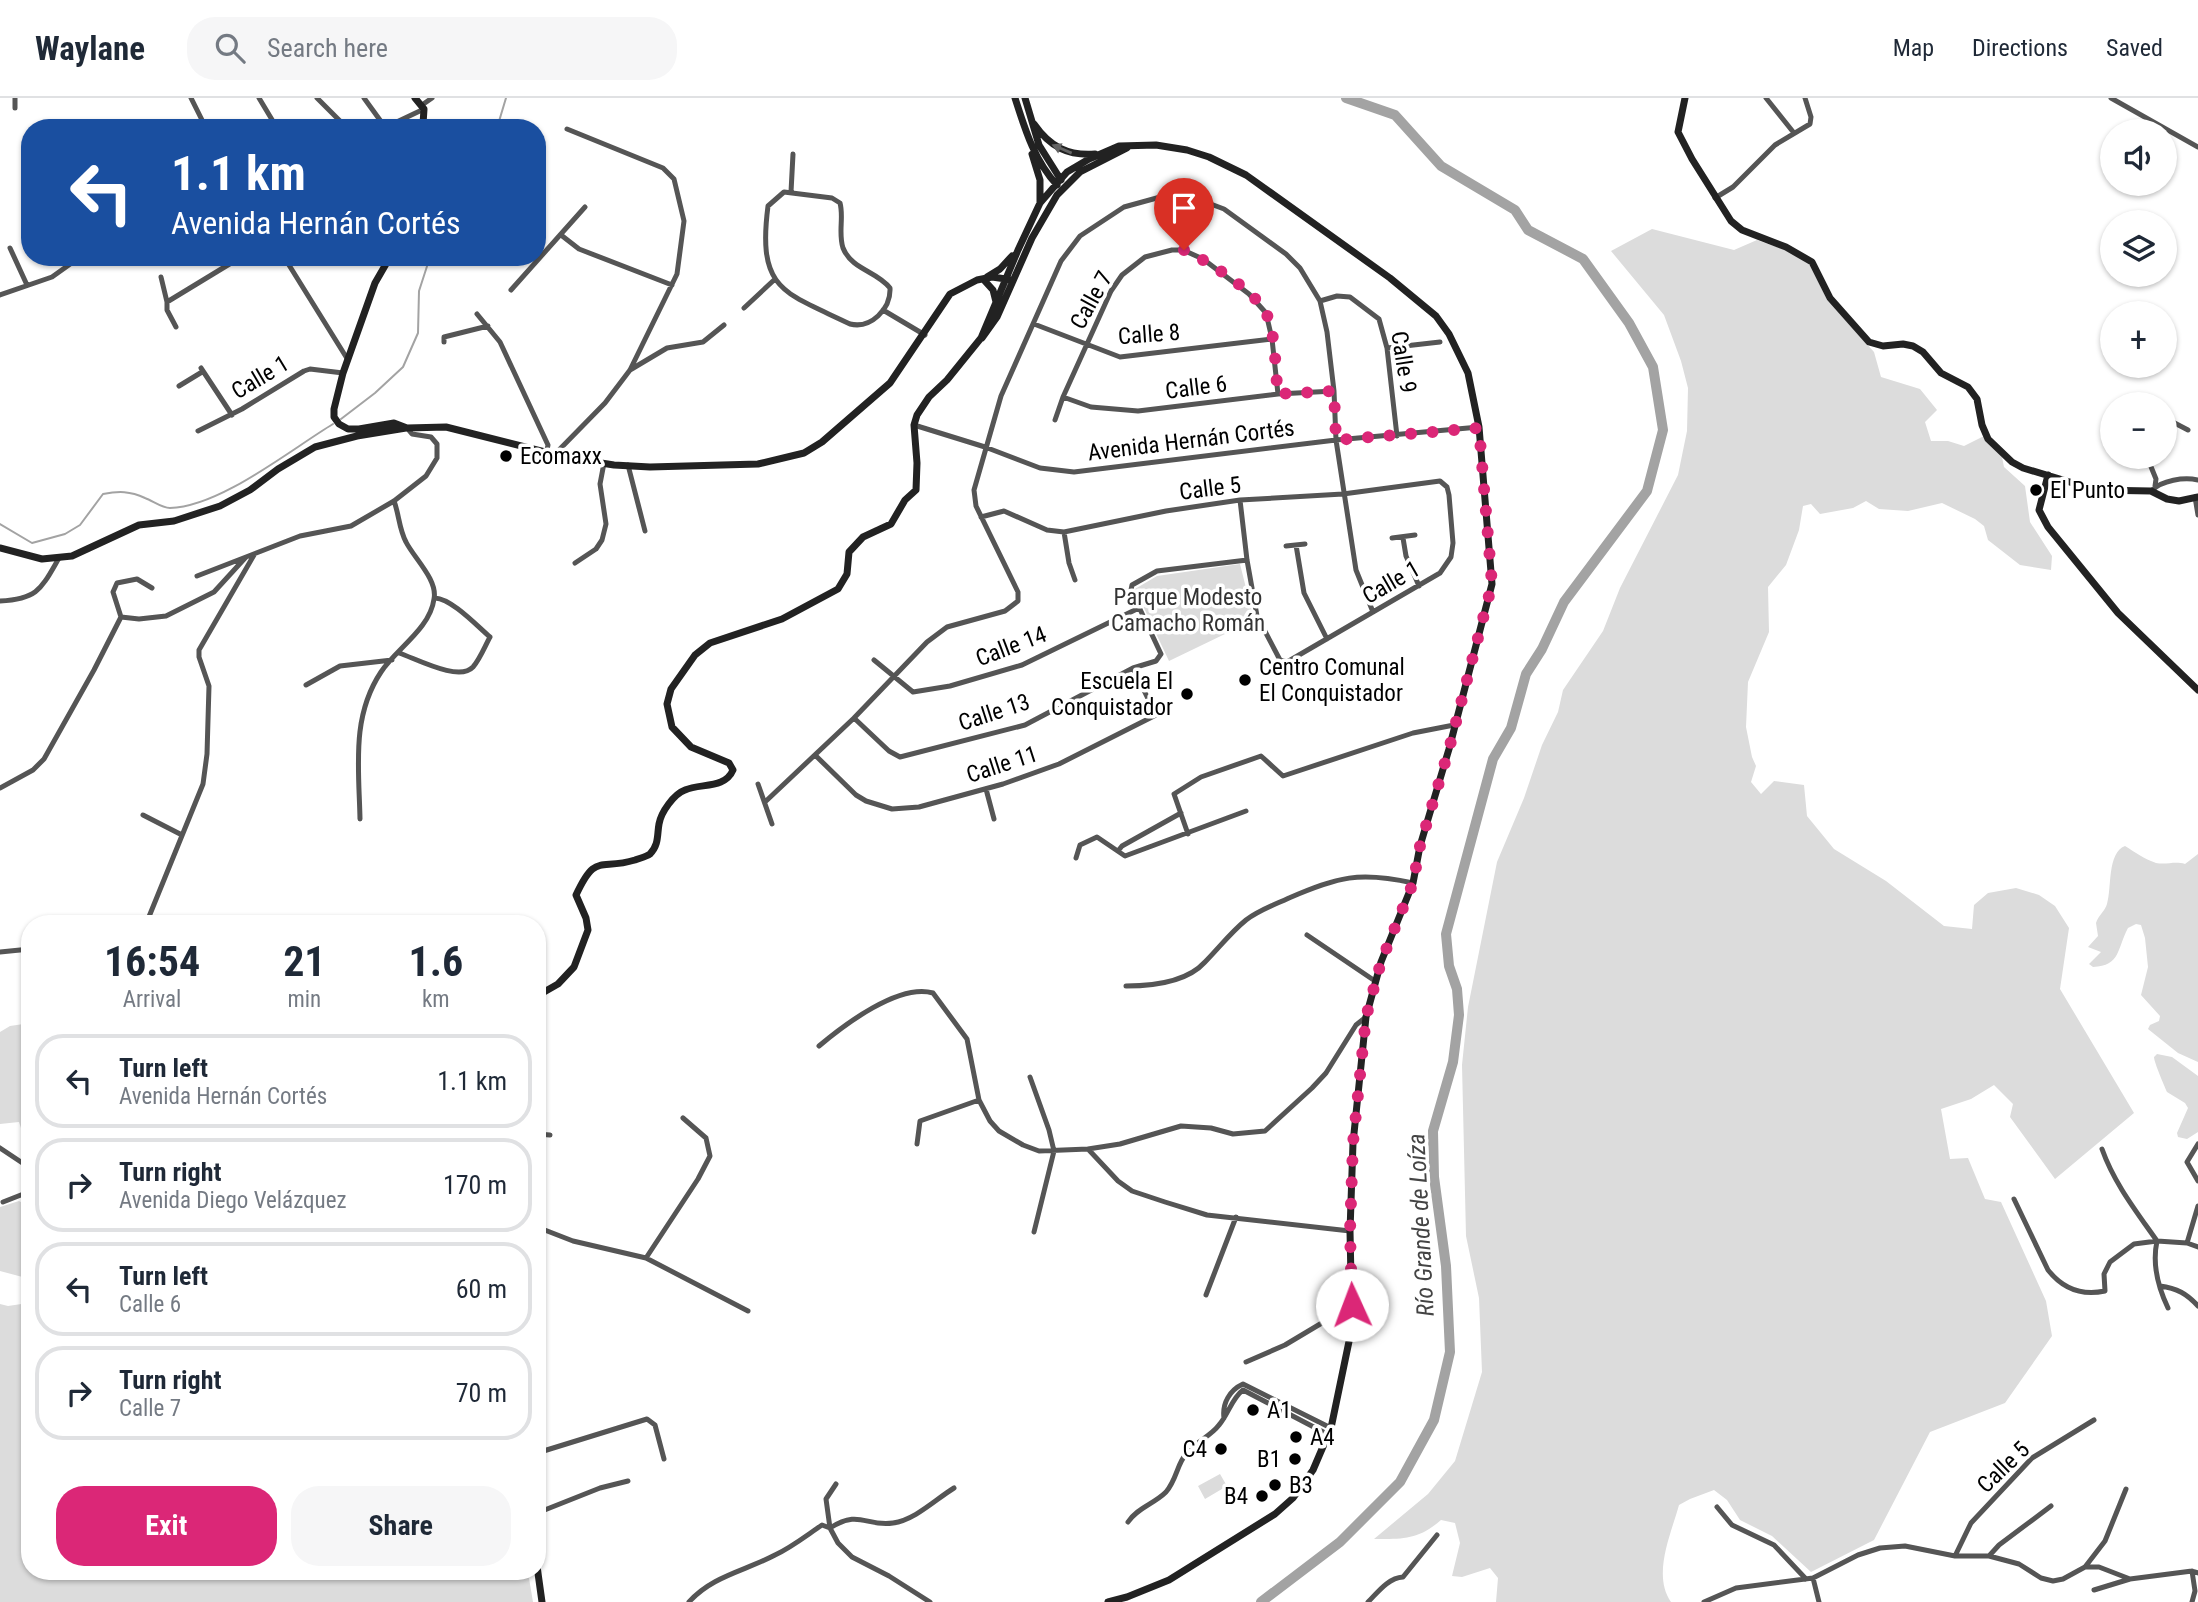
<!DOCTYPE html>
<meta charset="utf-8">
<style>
:root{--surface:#fff;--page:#f6f6f7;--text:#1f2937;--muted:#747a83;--line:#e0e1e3;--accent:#db2777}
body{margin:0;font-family:"Roboto Condensed",sans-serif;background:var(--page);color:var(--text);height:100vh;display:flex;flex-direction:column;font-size:26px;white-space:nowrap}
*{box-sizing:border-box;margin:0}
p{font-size:23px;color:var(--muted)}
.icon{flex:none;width:38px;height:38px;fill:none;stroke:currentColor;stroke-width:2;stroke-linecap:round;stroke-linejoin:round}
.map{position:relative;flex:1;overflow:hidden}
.details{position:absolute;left:21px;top:817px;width:525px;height:665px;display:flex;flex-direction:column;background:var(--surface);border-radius:28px;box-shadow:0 2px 5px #0004}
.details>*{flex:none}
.hud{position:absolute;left:21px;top:21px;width:525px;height:147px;border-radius:28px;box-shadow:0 2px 5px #0004;background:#1a4fa0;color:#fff;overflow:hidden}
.controls{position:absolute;left:2100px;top:21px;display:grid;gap:14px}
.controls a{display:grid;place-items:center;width:77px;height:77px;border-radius:50%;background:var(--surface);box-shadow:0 2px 5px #0004;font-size:35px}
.pin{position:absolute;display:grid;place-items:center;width:60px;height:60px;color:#fff;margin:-72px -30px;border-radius:50% 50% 50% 0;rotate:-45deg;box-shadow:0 0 7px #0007}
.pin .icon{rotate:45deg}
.me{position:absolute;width:77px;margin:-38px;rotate:358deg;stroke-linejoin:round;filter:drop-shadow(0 0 5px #0008)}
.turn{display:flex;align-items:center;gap:24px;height:147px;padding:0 35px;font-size:32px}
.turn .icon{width:91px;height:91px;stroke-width:2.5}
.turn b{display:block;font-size:49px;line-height:60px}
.eta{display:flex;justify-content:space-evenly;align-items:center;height:119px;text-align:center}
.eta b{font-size:42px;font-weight:700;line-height:49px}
.primary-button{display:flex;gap:14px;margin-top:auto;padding:14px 35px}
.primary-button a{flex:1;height:80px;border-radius:28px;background:var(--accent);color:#fff;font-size:28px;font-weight:700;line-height:80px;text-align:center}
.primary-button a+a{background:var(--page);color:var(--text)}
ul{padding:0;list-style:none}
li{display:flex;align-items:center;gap:21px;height:94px;margin:0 14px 10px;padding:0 21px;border:4px solid var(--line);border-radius:28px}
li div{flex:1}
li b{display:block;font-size:26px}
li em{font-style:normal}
header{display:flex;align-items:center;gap:42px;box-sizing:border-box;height:98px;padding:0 35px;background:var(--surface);border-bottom:2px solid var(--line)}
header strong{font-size:33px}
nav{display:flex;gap:38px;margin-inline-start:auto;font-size:24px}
.search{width:490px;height:63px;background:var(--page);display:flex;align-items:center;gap:18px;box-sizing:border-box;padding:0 24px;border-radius:28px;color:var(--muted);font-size:26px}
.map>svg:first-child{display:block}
</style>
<header>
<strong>Waylane</strong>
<div class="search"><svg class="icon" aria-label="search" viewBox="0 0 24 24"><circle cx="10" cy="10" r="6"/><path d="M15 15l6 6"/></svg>Search here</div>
<nav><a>Map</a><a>Directions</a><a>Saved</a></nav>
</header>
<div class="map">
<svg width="2198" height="1504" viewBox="0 0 2198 1504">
<rect width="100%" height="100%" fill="#fff"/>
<path fill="#dcdcdc" d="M1652,131L1734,152L1757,142L1799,157L1811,168L1827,202L1874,254L1881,279L1920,291L1937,312L1925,324L1931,343H1948L1964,348L1984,338L2002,359L2004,369L2025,388L2030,424L2052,458L2051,472L2020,467L1988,442L1984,428L1975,421L1942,405L1908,413L1879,411L1866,403L1853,410L1820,416L1811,406L1803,408L1799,432L1786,467L1768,489L1769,534L1748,584L1746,629L1752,659L1756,668L1751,684L1761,696L1774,683L1804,687L1807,718L1834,751L1886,783L1944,828L1972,831L1974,807L1988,795L2016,790L2039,797L2055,808L2069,830L2060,891L2134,1015L2055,1081L2010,1019L2013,1006L1994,987L1971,1001L1941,1011L1950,1061L1968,1060L1985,1101L2001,1104L2046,1203L2052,1238L2005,1305L1930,1334L1874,1442L1811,1474L1772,1438L1740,1422L1727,1402L1714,1392L1690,1401L1679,1407C1671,1436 1652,1477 1671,1504H1496L1498,1480L1490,1470L1462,1479L1452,1478L1460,1445L1455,1425L1441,1422C1418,1442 1403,1441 1374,1441L1428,1396L1455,1363L1482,1274L1479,1200L1466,1138L1462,967L1468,909L1497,764L1524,700L1542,647L1558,614L1563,592L1603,533L1620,490L1678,377L1687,333L1688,290L1681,263L1664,217L1611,153Z
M1240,466L1254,522L1169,563L1135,491L1157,478Z
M2125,748C2135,754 2144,761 2156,765C2166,767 2175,763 2185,766L2198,756V964L2178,955L2148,931L2150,927L2159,923L2160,918L2141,897L2148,869L2145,840L2141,827L2136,826L2128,830C2117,850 2121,868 2093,869L2089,866L2101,854L2088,849L2098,838L2096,825C2098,818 2105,813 2107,806C2112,789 2107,755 2125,748Z
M30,925V1031L21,1030L19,1024L0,1026V934L10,928Z
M2157,956L2172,959L2198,978V1034L2187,1041L2178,1039L2177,1035L2188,1010L2185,1005L2167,994C2164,987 2154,964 2154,959Z
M19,1103L30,1109V1181L0,1173V1109Z
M30,1203V1474H528L533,1504H0V1206L8,1208L28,1205Z
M1220,1376L1227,1388L1205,1401L1198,1388Z"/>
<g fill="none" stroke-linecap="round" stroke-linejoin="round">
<path stroke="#a3a3a3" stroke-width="2" d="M497,30L506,0
M341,321L375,295L403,269L418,235L419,193L430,159
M0,426L32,445L65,436L80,427L103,396C119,393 130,393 145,400C153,403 162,410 170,410C220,409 290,352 333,326"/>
<path stroke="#a3a3a3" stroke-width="10" d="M1261,1504L1340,1444L1400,1384L1434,1322L1450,1254L1446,1168L1434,1079L1433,1033L1453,964L1459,917L1457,891L1449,868L1446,836L1493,661L1511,630L1526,576L1542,551L1564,504L1647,393L1663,332L1653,269L1629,225L1583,161L1528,132L1515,112L1441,68L1395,17L1346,0"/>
<path stroke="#555" stroke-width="5" d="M15,0V10
M191,0L206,30
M259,0L277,30
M317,0L347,30
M364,0L385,29
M1766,0L1794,35
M2111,0L2198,49
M422,7L432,0
M384,30L424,11
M784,94L832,100L840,105C844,119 838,135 843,150C852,172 877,173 890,190C891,211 871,231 850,226C784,194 757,193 768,108Z
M791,94L793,56
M1715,100L1733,89L1775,47L1810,26L1811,19L1805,0
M561,137L579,151L672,187
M10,150L27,187
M284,159L348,262
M161,179L167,204
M511,192L585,109
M0,197L52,179L80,159
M1320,203L1337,198L1350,199L1379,221L1387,250L1397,338
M744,210L774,182
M883,212L925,237
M477,216L500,244L548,347L547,352
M1034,226L1120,259L1272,241
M176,229L167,212V204L241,159
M444,244V239L488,228
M1387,250L1440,244
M201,270L232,317
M630,272L667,250L703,244L724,227
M179,288L202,274
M1063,299L1091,309L1138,313L1278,296L1334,293
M2165,320L2188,332
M1055,322L1063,299L1111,193L1122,177L1145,159L1172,152H1183L1203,161L1249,196L1266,215L1272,241L1278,296
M914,327L985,349L1040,370L1074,374L1336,342L1479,329
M198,333L242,311L304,273L310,271L343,275
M556,355L605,305L630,272L677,176L684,123L674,81L663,70L567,31
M2147,359L2156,381L2155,388
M628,367L645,433
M2151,393C2162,382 2184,379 2198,382
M2195,399L2198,417
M981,419L1004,413L1047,432L1064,434L1166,413L1240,402L1343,396L1440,383L1447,389L1449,397L1453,445L1451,459L1440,475L1287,564L1280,562L1257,518L1247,462L1240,402
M1064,434L1069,465L1075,482
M1392,440L1415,437
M1403,440L1406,458L1419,488
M1296,447L1304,495L1327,541
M1286,448L1305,446
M575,465L596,451L602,442L606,426L600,386L604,365
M197,478L246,459
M0,503C38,501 41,491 59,460
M121,519L139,521L166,518L214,494L246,459L300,438L351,428L394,403L426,378L437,360V346L431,339L412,336L407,330
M121,519L113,494L117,485L137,481L152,490
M399,555C417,561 459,584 473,569C480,561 485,548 490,539C477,528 452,501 435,500
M874,562L913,594L950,588L1022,567L1139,510
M306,587L340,568L392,562
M854,620L889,653L900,659L1025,627L1133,570L1156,563L1161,556L1131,492L1132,487L1157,473L1247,462
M815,657L856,697L866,703L892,711L919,709L1003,686L1059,666L1156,617L1133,570
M758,686L772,726
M0,690L33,672L44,661L94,572L121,519
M986,691L994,721
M765,704L854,620L927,544L947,529L1005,513L1018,503V494L976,408L974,392L1001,298L1061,163L1080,138L1124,109L1164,98L1192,99L1224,111L1286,156L1300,170L1320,203L1327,234L1334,293L1336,342L1356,472L1373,514
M143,717L182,737
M360,721C359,670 351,619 381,574C396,551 430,531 434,501C438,482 414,460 406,444C399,431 399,416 394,403
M1188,736L1174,696L1201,679L1261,658L1283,678L1413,635L1454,627
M1118,753L1122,748L1181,715
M1076,760L1080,747L1097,739L1125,758L1246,713
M146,826L203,686L207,656L209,588L199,559V552L254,457
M1307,837L1375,883
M0,854L30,851
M1126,888C1152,888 1186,885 1205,864C1219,850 1230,835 1246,822C1259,812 1274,807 1289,800C1338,779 1359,773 1413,785
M819,948C844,927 899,885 933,895L967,941L979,1002L990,1023L999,1033L1023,1047L1039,1053L1088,1051L1118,1083L1132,1093L1165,1104L1207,1117L1350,1133
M1030,979L1049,1032L1054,1053L1034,1134
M537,1036L550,1037
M917,1046L920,1023L979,1002
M2198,1046L2187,1064L2198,1083
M0,1050L30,1070
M1088,1051L1120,1046L1181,1028L1211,1030L1233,1036L1265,1033L1312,990L1326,975L1356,927L1366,919
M2102,1051C2114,1085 2136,1113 2157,1143C2152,1166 2158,1189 2168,1210
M2014,1101L2048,1172C2063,1191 2082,1198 2105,1193L2104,1176L2110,1164L2134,1146L2157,1143L2187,1145L2198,1149
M3,1104L26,1095L30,1091
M537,1129L573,1143L646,1160L748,1213
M2187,1145L2198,1108
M646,1160L698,1081L710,1058L706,1040L683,1020
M2160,1188C2177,1190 2187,1196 2198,1208
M1206,1197L1236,1119
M1246,1264L1285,1247L1352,1207
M1224,1320C1222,1305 1230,1292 1243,1286L1331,1330
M537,1355L647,1321L655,1327L664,1361
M836,1386L826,1401L830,1430L838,1445L852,1459L889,1478L930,1504
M1717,1409L1732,1427L1774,1447L1806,1481
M537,1415L600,1390L628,1383
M1128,1424C1137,1410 1154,1406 1166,1394C1177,1381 1177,1366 1186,1356C1195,1344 1210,1339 1219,1327C1228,1317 1232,1300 1243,1292L1329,1337
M830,1430C860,1411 865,1429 893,1425C915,1422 936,1401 954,1390
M1955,1458L1971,1425L2032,1360L2094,1322
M1989,1458L1999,1447L2051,1408
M2085,1469L2105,1443L2126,1391
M1813,1480L1819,1504
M2094,1492L2130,1481
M689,1504C712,1478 745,1473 775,1457C792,1449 807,1437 822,1427L830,1430
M1368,1504C1378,1494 1388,1480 1403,1479L1437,1437
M1704,1504L1736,1490L1813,1480L1858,1457L1880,1450L1905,1448L1955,1458H1989L2019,1466L2041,1480L2053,1483L2063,1481L2085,1469H2099L2130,1481L2192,1473L2198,1475
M2192,1504L2195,1493L2192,1473"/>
<path stroke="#222" stroke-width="7" d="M415,0L424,11L423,26L419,30
M1015,0C1025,31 1034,62 1057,87
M1025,0L1039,47L1061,82
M1685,0L1678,34L1692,61L1731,123L1742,132L1786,149L1812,164L1830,200L1869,244L1883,248L1903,246L1913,248L1923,254L1941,275L1968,289L1977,301L1982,327L1988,341L2012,364L2023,370L2096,392L2151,393L2167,401L2179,403L2198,399
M1034,26C1050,49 1068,58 1095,56
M1032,56L1040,82V105
M390,159L375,185L343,275L334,311V319L339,326L348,331H359L394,325L407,330L446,329L569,360L614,367L650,369L758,366L804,355L822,344L890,285L950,196L977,182L992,179L1013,182
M987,179L1000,171L1012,158
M983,181L993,192L996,204
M982,240L997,219L1032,140L1057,97L1080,74L1127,50
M2048,377L2039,412L2048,429L2118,515L2198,592
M0,450L42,461L72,458L139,427L174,423L220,408L250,392L278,371L315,349L357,338L406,330
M537,898L558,886L574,869L588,832L586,820L576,797C596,754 599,773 635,762C640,760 646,759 650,756C659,747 657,737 659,726C661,714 674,696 685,692C701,685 725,691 733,672L729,665L691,649L672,629L667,606L671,591L695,557L710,545L782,521L838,491L847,476L849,454L863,439L891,426L905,402L916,392L917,365L914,327L917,317L929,299L947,282L981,240L1018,152L1040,105L1067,74L1089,61L1119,48L1156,47L1187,52L1209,59L1246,77L1390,180L1436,218L1449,236L1468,275L1479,329L1492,486L1449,651L1420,748L1413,785L1381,864L1366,919L1353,1045L1350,1133L1352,1229L1331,1330L1313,1372L1293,1400L1275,1416L1169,1482L1127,1499L1108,1504
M537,1468L542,1504"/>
</g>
<defs><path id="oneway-solid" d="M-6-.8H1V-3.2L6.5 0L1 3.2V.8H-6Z" transform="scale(1.75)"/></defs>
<use fill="#646464" href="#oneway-solid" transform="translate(1062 51) rotate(-157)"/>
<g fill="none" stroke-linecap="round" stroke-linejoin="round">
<path stroke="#db2777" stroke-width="12" stroke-dasharray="0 21.6" d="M1184,152C1206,162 1255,193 1266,215C1276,235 1275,273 1278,296L1334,293L1336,342L1479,330L1492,486L1449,651L1420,748L1413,785L1381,864L1366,919L1353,1045L1350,1133L1352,1207"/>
</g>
<g fill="#000" stroke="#fff" stroke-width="2.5">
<circle cx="506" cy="358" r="7"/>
<circle cx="2036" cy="392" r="7"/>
<circle cx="1245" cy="582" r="7"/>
<circle cx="1187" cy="596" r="7"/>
<circle cx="1253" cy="1312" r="7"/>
<circle cx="1296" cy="1339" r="7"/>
<circle cx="1221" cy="1351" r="7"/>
<circle cx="1295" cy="1361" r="7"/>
<circle cx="1275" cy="1387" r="7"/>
<circle cx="1262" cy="1398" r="7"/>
</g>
<g text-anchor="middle" stroke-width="7" stroke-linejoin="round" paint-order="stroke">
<g font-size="23" fill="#000" stroke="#fff">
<text transform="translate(1091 202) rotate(-61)" y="8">Calle 7</text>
<text transform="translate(1149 236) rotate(-4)" y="8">Calle 8</text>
<text transform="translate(1404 264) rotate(81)" y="8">Calle 9</text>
<text transform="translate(260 279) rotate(-31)" y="8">Calle 1</text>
<text transform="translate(1196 289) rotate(-7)" y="8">Calle 6</text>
<text transform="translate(1191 342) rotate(-7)" y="8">Avenida Hernán Cortés</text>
<text transform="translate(1210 390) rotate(-7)" y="8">Calle 5</text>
<text transform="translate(1391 484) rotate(-30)" y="8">Calle 1</text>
<text transform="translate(1011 548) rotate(-21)" y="8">Calle 14</text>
<text transform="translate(994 614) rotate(-18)" y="8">Calle 13</text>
<text transform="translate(1002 666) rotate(-18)" y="8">Calle 11</text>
<text transform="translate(2003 1369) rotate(-44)" y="8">Calle 5</text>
</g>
<g font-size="23" fill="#000" stroke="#fff" text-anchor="start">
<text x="520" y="366">Ecomaxx</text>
<text x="2050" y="400">El Punto</text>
<text x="1259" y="577">Centro Comunal<tspan x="1259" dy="26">El Conquistador</tspan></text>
<text x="1173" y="591" text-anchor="end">Escuela El<tspan x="1173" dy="26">Conquistador</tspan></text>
<text x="1267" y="1320">A1</text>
<text x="1310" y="1347">A4</text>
<text x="1207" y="1359" text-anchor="end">C4</text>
<text x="1281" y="1369" text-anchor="end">B1</text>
<text x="1289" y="1395">B3</text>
<text x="1248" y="1406" text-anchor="end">B4</text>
</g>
<g font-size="23" fill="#333" stroke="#fff">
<text x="1188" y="507">Parque Modesto<tspan x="1188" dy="26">Camacho Román</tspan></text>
</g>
<g font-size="24" font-style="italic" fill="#444" stroke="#fff">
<text transform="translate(1421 1127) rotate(-93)" y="8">Río Grande de Loíza</text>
</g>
</g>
</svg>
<div class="controls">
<a><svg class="icon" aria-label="sound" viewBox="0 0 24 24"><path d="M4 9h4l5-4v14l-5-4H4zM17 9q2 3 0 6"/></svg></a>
<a><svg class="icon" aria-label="layers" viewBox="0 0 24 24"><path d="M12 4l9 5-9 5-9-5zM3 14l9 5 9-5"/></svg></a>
<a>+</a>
<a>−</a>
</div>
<div class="pin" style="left:1184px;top:152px;background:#d93025"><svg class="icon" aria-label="arrive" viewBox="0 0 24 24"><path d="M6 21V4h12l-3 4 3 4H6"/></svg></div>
<svg class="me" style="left:1352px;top:1207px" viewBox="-20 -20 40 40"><circle r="19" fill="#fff"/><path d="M0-13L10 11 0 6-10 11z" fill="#db2777"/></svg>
<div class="hud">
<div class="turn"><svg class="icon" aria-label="left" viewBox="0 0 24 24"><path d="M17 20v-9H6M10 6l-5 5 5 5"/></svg><div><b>1.1 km</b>Avenida Hernán Cortés</div></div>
</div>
<section class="details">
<div class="eta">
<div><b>16:54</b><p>Arrival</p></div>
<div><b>21</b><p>min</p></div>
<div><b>1.6</b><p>km</p></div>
</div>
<ul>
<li><svg class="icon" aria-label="left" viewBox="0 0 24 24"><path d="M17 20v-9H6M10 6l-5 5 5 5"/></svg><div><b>Turn left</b><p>Avenida Hernán Cortés</p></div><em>1.1 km</em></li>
<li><svg class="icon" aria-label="right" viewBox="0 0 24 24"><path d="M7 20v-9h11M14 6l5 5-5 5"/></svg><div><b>Turn right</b><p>Avenida Diego Velázquez</p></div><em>170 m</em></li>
<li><svg class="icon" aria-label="left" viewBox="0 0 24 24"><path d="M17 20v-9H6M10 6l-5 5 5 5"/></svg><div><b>Turn left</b><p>Calle 6</p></div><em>60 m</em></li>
<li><svg class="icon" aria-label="right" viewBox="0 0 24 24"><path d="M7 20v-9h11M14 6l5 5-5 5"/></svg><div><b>Turn right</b><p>Calle 7</p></div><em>70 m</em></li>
</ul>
<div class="primary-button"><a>Exit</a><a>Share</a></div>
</section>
</div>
